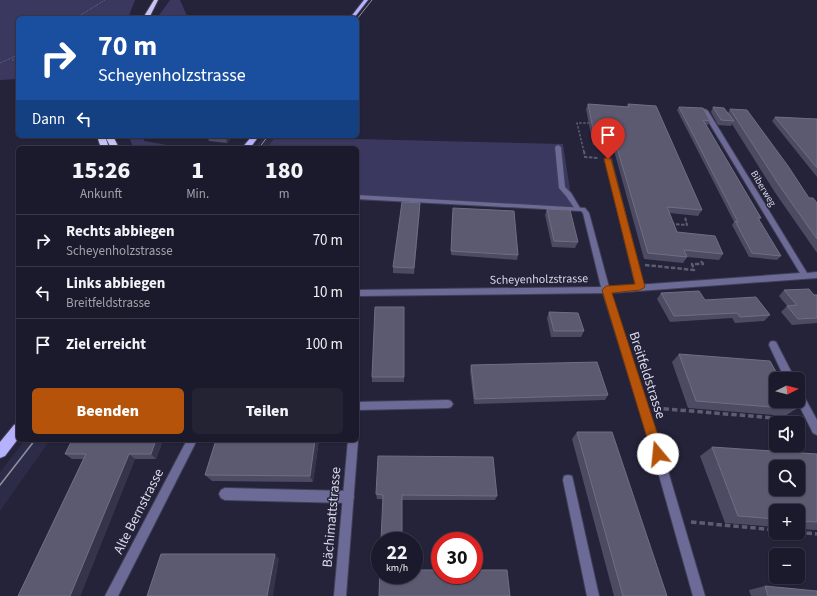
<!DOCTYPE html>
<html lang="de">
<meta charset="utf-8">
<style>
:root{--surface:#1b1a2c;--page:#242334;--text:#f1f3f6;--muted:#a0a1a9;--line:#393848;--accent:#b45309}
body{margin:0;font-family:"Source Sans 3",sans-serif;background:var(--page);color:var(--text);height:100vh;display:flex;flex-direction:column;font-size:15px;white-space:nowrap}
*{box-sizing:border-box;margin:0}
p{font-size:13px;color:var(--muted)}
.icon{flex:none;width:22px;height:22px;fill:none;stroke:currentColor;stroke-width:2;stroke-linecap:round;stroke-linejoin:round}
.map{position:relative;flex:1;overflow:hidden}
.side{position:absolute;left:16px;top:146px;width:343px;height:296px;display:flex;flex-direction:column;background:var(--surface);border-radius:6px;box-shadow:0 1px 3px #0004,0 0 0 1px var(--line)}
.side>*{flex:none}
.top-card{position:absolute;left:16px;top:16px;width:343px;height:122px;border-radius:6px;box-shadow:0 1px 3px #0004,0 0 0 1px var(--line);background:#1a4fa0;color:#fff;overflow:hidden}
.needle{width:26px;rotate:84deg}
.tools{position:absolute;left:769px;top:372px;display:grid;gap:8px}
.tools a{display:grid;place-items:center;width:36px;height:36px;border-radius:6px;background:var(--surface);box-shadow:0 1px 3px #0004,0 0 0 1px var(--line);font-size:20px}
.speed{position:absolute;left:371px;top:532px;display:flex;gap:8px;font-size:20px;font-weight:700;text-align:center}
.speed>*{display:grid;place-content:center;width:52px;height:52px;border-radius:50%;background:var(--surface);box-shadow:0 1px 3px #0004,0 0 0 1px var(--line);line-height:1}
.speed small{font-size:10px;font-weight:400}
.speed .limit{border:6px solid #d22;background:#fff;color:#111}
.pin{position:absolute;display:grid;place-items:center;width:34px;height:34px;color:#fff;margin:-41px -17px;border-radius:50% 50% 50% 0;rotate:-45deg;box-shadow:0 0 4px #0007}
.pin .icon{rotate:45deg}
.me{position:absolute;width:44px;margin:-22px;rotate:343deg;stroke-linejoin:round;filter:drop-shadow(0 0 3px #0008)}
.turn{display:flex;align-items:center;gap:14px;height:84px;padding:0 16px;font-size:18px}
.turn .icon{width:52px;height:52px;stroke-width:2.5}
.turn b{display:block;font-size:28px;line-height:34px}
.then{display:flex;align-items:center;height:38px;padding:0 16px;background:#0003;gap:8px;font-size:15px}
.eta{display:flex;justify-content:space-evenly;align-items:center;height:68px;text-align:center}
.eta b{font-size:24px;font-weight:800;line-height:28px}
.button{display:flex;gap:8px;margin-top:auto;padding:8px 16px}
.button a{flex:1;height:46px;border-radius:6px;background:var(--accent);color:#fff;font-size:16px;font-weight:800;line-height:46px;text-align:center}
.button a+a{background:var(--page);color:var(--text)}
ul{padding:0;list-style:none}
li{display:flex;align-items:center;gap:12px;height:52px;padding:0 16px;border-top:1px solid var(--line)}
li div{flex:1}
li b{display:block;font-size:15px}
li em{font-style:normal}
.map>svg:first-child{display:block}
</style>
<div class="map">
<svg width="817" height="596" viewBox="0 0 817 596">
<rect width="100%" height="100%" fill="#24233a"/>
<path fill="#2d2c48" d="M263,136H276L267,148H254Z
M25,440H50L0,511V472Z"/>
<path fill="#3b3860" d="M0,0H135L128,18H18V79L0,80Z
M170,0H180L188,18H157Z
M129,136H143L144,141L167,145L168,148H133Z
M275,137L563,144L573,210L357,200V148H267Z"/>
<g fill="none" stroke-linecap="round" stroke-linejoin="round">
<g stroke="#414056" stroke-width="2">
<path id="service" d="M558,145L561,147L565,187L571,193L580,208L579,209H575L566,196L559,188L555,147Z
M608,157L611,159L644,287L640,290L636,287L605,159Z
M448,400L451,401L453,404L451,407L448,408L357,410V402Z
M225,488L348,491L352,493L354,497L352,501L348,503L225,500L221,498L219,494L221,490Z"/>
</g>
<g stroke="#414056" stroke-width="2">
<path id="minor" d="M705,109L708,111L807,273L817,272V278L611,293L663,454L705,596H693L653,454L603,293L357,296V290L601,287L583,213L581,211L357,199V195L585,208L589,213L609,287L800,273L702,111Z
M773,341L776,342L795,379H785L769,345L770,342Z
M798,390L801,391L817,420V435L813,433L797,401H798Z
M357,437L358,440L346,596H334L348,440H357Z
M187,440H197L118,596H105Z
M568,475L572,476L573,480L599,596H587L563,480L564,476Z"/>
</g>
<g stroke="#414056" stroke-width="2">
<path id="primary" d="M364,0H368L354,18H350Z
M252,136H259L250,148H242Z
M18,423V439L5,456L0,458V442L14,425Z"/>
</g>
<g stroke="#414056" stroke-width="2">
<path id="trunk" d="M154,0H158L149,18H143Z
M97,136H105L109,148H101Z
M105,136H113L119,148H111Z"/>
</g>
<path stroke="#5d5d71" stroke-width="1" stroke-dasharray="2 1" stroke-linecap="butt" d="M76,18L105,0
M12,60L18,59
M0,63L18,55"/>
<path stroke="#5d5d71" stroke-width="1.5" stroke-dasharray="2.5 1.5" stroke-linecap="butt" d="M584,152L577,123H592"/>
<path stroke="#5d5d71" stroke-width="2" stroke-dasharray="3.5 1.5" stroke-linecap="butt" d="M584,151L585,157L598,158
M671,224L687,225L685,217
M701,261L702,263"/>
<path stroke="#5d5d71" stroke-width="2.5" stroke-dasharray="4.5 2" stroke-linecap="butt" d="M645,265L694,270L692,264H703L702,262"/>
<path stroke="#5d5d71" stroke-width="3.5" stroke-dasharray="5.5 3" stroke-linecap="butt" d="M655,408L798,420
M691,522L776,530
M798,532L817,534"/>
<use href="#service" fill="#6c6b98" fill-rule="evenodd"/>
<use href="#minor" fill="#6c6b98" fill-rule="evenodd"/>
<use href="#primary" fill="#b5b1fd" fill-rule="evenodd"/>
<use href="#trunk" fill="#c6c4f5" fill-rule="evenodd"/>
<path stroke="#9191a3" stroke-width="1" d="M357,19L372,0
M259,148L268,136"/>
<path stroke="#9191a3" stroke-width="1.5" d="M0,485L35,440"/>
</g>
<path fill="#4c4b63" d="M588,104L627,107L628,104L702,210L698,216L670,213L677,232L723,254L719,260L687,257L683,263L644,259L613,147L593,145L586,109Z
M679,107L710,121L708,125L705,124L761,218L759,220L781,256L777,260L749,257L732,225L734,222L677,110Z
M713,107L728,113L730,109L809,198L817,203V253L774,191L732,124L731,126L718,125L711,112Z
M775,117L817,119V177L772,121Z
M207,136H233L227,143L209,141Z
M420,209L414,274L393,273V267Z
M547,209L578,242L575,248L552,247L545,215Z
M452,213L518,255L517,260L451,255Z
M784,290L817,295V323L792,325L781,312L787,306L779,296Z
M661,293L705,300L770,315L764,321L735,323L732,318L670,322L657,299Z
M404,307V382H372V377Z
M549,312L584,331L581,337H551L547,318Z
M679,354L796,409L785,416L688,408L672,362Z
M471,365L608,395L605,400L474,404L470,371Z
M577,432L667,596H614L572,439Z
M72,440H163L156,459H135L80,596H18L83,459H72L65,454Z
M216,440H319L313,482L212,481L205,475Z
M712,447L817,454V530L798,529V511H776V527L725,523L700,456Z
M376,494L497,496L495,500H402L377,499Z
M765,586L817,596H751L749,590Z"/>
<path fill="#35344d" d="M228,136H233L227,143L226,138Z
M420,203V209L414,274V268Z
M156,440H163L156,459L151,454Z
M315,440H319L313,482L310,476Z
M129,454L135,459L80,596H70Z
M275,554L279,559L273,596H267Z"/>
<path fill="#5b5a71" stroke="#6e6e84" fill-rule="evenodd" d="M588,104L629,107L628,104L656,106L702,210L667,207L677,232L715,236L723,254L684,250L687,257L648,253L615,141L595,139Z
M679,107L703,108L710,121L703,120L705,123L761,218H758L781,256L752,253L735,221L738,222Z
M713,107L724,108L734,121L721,120Z
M730,109L747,110L788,166L809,198H813L817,203V239L779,185Z
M775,117L817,119V168Z
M208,136H228L226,138L207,137Z
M402,202L420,203L414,268L393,267Z
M453,208L514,211L518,255L451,251Z
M547,209L570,210L578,242L554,241Z
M809,289L814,295H817V318L798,319L787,306L797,305L784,290Z
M699,291L705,300L756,297L770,315L740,317L737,313L674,316L661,293Z
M375,307H404V377H372Z
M549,312L578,313L584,331H554Z
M679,354L770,361L780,379H776V401H792L796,409L696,401Z
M597,362L608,395L475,399L471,365Z
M577,432H612L667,596H623Z
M72,440H156L151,454H129L70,596H18L86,454H65Z
M216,440H315L310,476L205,475Z
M712,447L817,454V522L798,521V511H776V519L738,516ZM776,467H798V489H776Z
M378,456L493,457L497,496L402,495V541H381L383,495L376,494Z
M161,554H275L267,596H147Z
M380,568V575H414V570H440V575H474V570H507L510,596H379Z
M765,586L817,591V596H768Z"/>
<path fill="#b45309" stroke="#753606" d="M605,158L611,159L645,287L640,290L612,293L664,454L662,458L658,460L654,458L652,454L602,290L606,286L635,284L604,159Z"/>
<g text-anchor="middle" stroke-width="3" stroke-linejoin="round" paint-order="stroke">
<g font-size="10" fill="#d8d9e8" stroke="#24233a">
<text transform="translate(764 188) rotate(59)" y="4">Biberweg</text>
</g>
<g font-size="12" fill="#d8d9e8" stroke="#24233a">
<text transform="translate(539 279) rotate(-1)" y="4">Scheyenholzstrasse</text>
</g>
<g font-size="14" fill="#d8d9e8" stroke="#24233a">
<text transform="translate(648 375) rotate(72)" y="5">Breitfeldstrasse</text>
<text transform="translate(138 511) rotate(-63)" y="5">Alte Bernstrasse</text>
<text transform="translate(331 517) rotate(-85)" y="5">Bächimattstrasse</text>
</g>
</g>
</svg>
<div class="tools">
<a><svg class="needle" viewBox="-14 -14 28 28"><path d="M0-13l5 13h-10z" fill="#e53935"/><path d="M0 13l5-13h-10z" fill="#a0a1a9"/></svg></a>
<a><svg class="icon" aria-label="sound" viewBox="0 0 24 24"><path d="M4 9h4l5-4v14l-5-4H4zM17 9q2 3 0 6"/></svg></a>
<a><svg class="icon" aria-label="search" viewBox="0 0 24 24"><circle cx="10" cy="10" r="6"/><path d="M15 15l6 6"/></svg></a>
<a>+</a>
<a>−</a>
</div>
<div class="speed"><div>22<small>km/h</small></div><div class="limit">30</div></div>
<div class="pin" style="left:608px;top:159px;background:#d93025"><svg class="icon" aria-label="arrive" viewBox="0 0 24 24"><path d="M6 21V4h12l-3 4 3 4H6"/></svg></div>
<svg class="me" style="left:658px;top:454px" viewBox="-20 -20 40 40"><circle r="19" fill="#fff"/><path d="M0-13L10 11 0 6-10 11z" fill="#b45309"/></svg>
<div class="top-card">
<div class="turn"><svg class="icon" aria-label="right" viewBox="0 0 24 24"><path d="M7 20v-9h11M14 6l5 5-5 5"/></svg><div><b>70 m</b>Scheyenholzstrasse</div></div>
<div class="then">Dann<svg class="icon" aria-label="left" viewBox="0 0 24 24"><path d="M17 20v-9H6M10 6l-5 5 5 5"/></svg></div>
</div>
<section class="side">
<div class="eta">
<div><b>15:26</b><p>Ankunft</p></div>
<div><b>1</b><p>Min.</p></div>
<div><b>180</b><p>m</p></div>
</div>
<ul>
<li><svg class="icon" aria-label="right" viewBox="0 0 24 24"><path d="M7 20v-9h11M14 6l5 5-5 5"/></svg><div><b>Rechts abbiegen</b><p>Scheyenholzstrasse</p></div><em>70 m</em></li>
<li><svg class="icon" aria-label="left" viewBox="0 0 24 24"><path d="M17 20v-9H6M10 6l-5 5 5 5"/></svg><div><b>Links abbiegen</b><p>Breitfeldstrasse</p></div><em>10 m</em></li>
<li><svg class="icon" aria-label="arrive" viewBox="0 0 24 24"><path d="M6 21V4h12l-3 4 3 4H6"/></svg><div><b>Ziel erreicht</b></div><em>100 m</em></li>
</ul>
<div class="button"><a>Beenden</a><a>Teilen</a></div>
</section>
</div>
